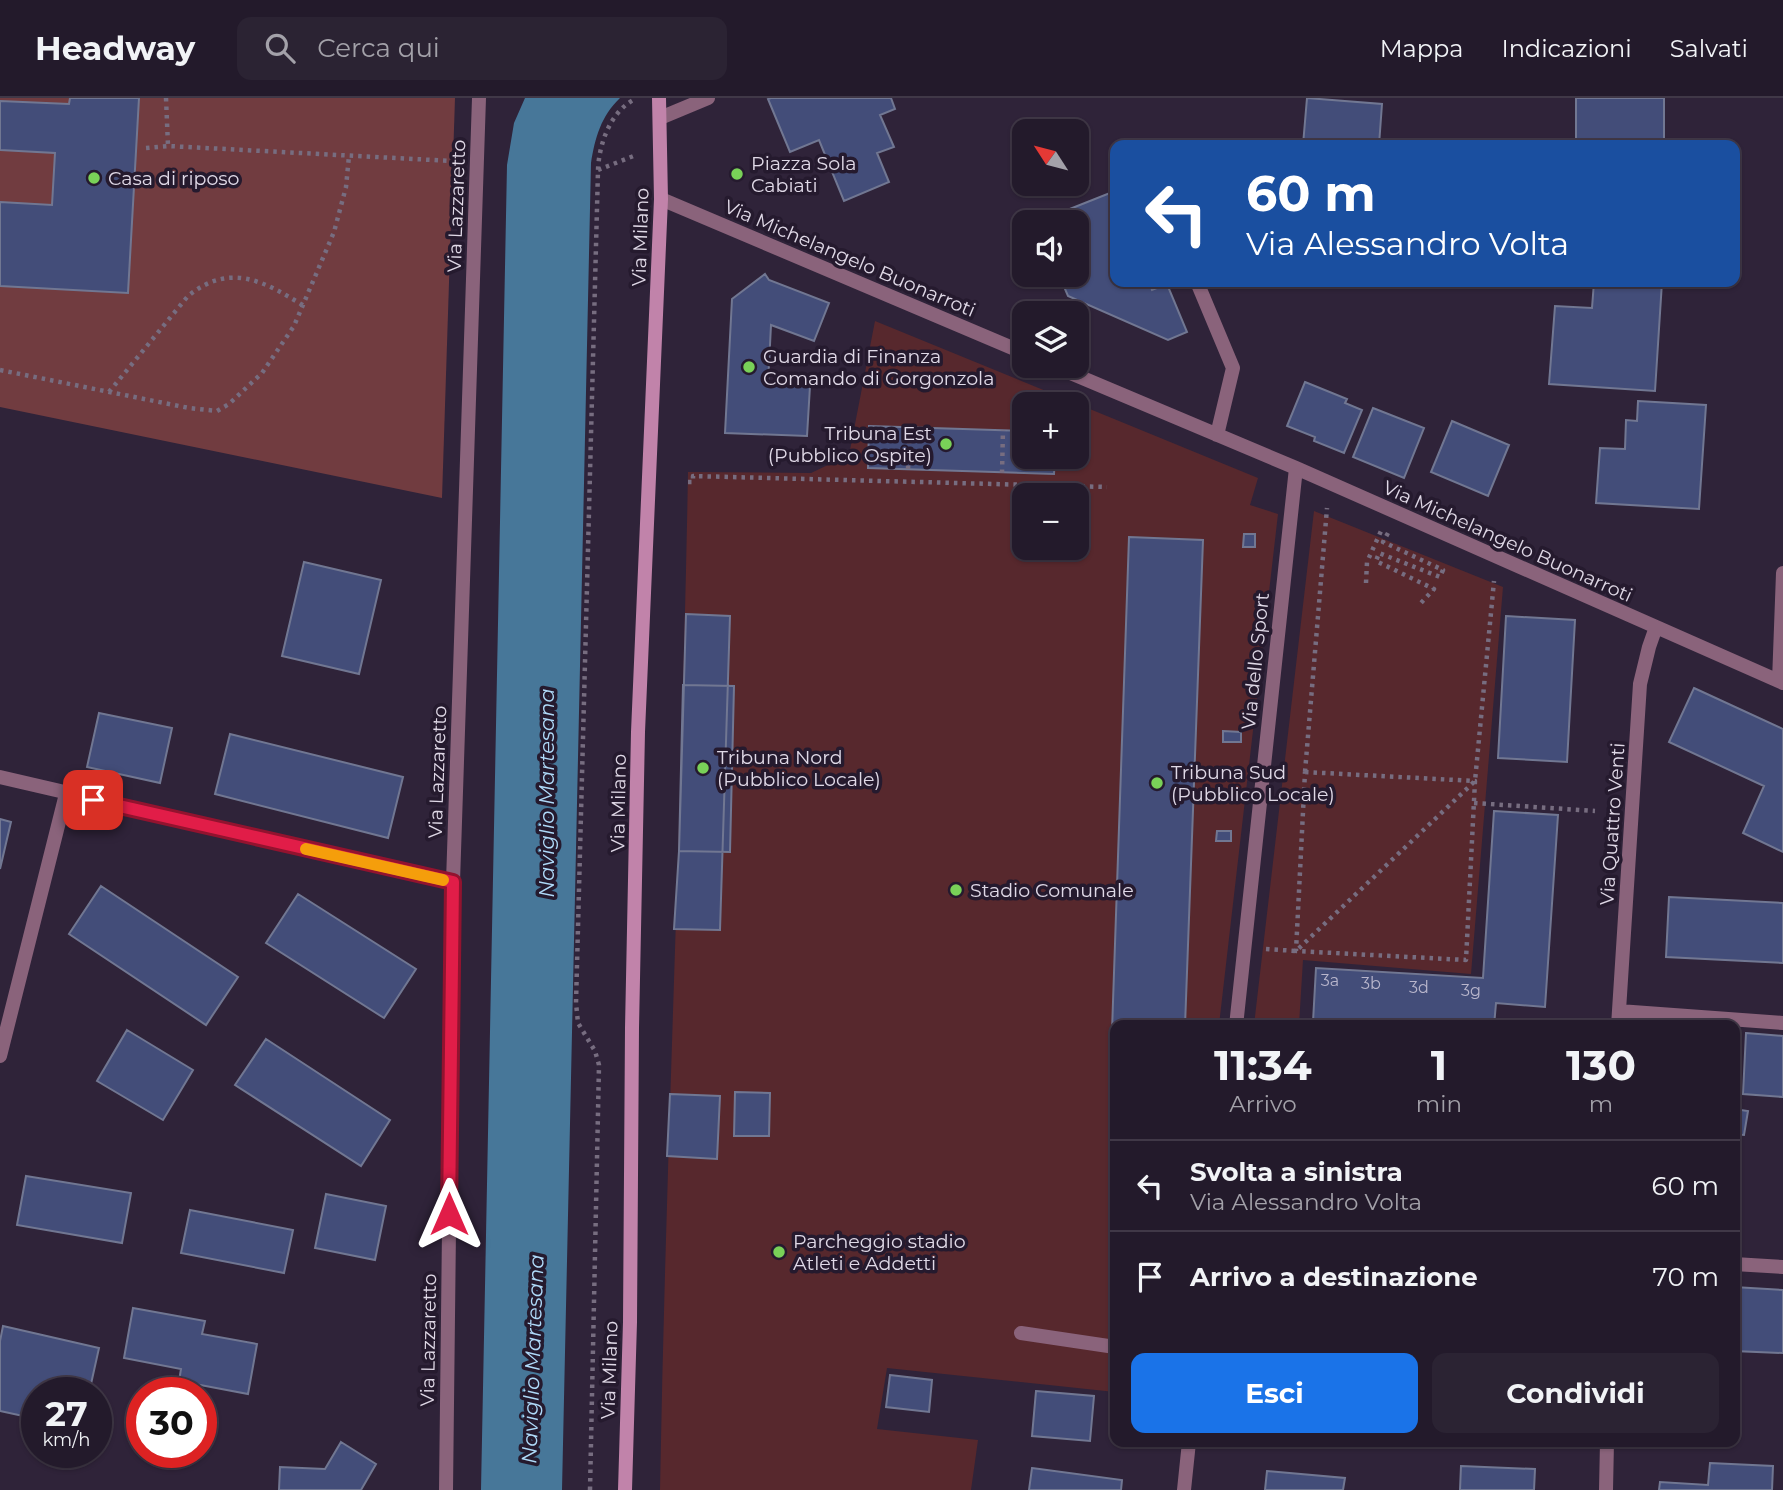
<!DOCTYPE html>
<html lang="it">
<meta charset="utf-8">
<style>
:root{--surface:#231a2b;--page:#2b2333;--text:#f1f3f6;--muted:#a3a1a9;--line:#403847;--accent:#1a73e8}
body{margin:0;font-family:Montserrat,sans-serif;background:var(--page);color:var(--text);height:100vh;display:flex;flex-direction:column;font-size:26px;white-space:nowrap}
*{box-sizing:border-box;margin:0}
p{font-size:23px;color:var(--muted)}
.icon{flex:none;width:38px;height:38px;fill:none;stroke:currentColor;stroke-width:2;stroke-linecap:round;stroke-linejoin:round}
.map{position:relative;flex:1;overflow:hidden}
.details{position:absolute;left:1110px;top:922px;width:630px;height:427px;display:flex;flex-direction:column;background:var(--surface);border-radius:14px;box-shadow:0 2px 5px #0004,0 0 0 2px var(--line)}
.details>*{flex:none}
.banner{position:absolute;left:1110px;top:42px;width:630px;height:147px;border-radius:14px;box-shadow:0 2px 5px #0004,0 0 0 2px var(--line);background:#1a4fa0;color:#fff;overflow:hidden}
.needle{width:46px;rotate:306deg}
.fabs{position:absolute;left:1012px;top:21px;display:grid;gap:14px}
.fabs a{display:grid;place-items:center;width:77px;height:77px;border-radius:14px;background:var(--surface);box-shadow:0 2px 5px #0004,0 0 0 2px var(--line);font-size:35px}
.speed{position:absolute;left:21px;top:1279px;display:flex;gap:14px;font-size:35px;font-weight:700;text-align:center}
.speed>*{display:grid;place-content:center;width:91px;height:91px;border-radius:50%;background:var(--surface);box-shadow:0 2px 5px #0004,0 0 0 2px var(--line);line-height:1}
.speed small{font-size:18px;font-weight:400}
.speed .limit{border:10px solid #d22;background:#fff;color:#111}
.pin{position:absolute;display:grid;place-items:center;width:60px;height:60px;color:#fff;margin:-30px;border-radius:14px;box-shadow:0 4px 10px #0006}
.me{position:absolute;width:77px;margin:-38px;rotate:0deg;stroke-linejoin:round;filter:drop-shadow(0 0 5px #0008)}
.turn{display:flex;align-items:center;gap:24px;height:147px;padding:0 21px;font-size:32px}
.turn .icon{width:91px;height:91px;stroke-width:2.5}
.turn b{display:block;font-size:49px;line-height:60px}
.eta{display:flex;justify-content:space-evenly;align-items:center;height:119px;text-align:center}
.eta b{font-size:42px;font-weight:700;line-height:49px}
.primary-button{display:flex;gap:14px;margin-top:auto;padding:14px 21px}
.primary-button a{flex:1;height:80px;border-radius:14px;background:var(--accent);color:#fff;font-size:28px;font-weight:700;line-height:80px;text-align:center}
.primary-button a+a{background:var(--page);color:var(--text)}
ul{padding:0;list-style:none}
li{display:flex;align-items:center;gap:21px;height:91px;padding:0 21px;border-top:2px solid var(--line)}
li div{flex:1}
li b{display:block;font-size:26px}
li em{font-style:normal}
header{display:flex;align-items:center;gap:42px;box-sizing:border-box;height:98px;padding:0 35px;background:var(--surface);border-bottom:2px solid var(--line)}
header strong{font-size:33px}
nav{display:flex;gap:38px;margin-inline-start:auto;font-size:24px}
.search{width:490px;height:63px;background:var(--page);display:flex;align-items:center;gap:18px;box-sizing:border-box;padding:0 24px;border-radius:14px;color:var(--muted);font-size:26px}
.map>svg:first-child{display:block}
</style>
<header>
<strong>Headway</strong>
<div class="search"><svg class="icon" aria-label="search" viewBox="0 0 24 24"><circle cx="10" cy="10" r="6"/><path d="M15 15l6 6"/></svg>Cerca qui</div>
<nav><a>Mappa</a><a>Indicazioni</a><a>Salvati</a></nav>
</header>
<div class="map">
<svg width="1783" height="1392" viewBox="0 0 1783 1392">
<rect width="100%" height="100%" fill="#2f2339"/>
<path fill="#57282d" fill-rule="evenodd" d="M875,223L1258,380L1250,407L1278,416L1219,927L1115,928V1294L887,1270L877,1331L978,1342L971,1392H660C666,1052 682,713 688,374L811,375L849,357ZM1024,306H1076V359H1024ZM1024,397H1076V450H1024Z
M1314,413L1503,489L1471,876L1303,862L1299,927H1254Z"/>
<path fill="#713c40" d="M0,0H455L442,400L0,309Z"/>
<path fill="#477799" d="M525,0H620C601,18 595,40 591,65L562,1392H481L507,67L514,25Z"/>
<path fill="#434d79" stroke="#717792" stroke-width="2" d="M70,0H139L128,195L0,188V104L52,107L55,55L0,52V3L69,6Z
M771,0H891L895,11L880,17L894,49L877,55L889,84L844,103L819,42L790,54L768,1Z
M1307,0L1382,6L1379,47H1303Z
M1576,0H1664V47H1576Z
M1115,93V184H1149L1152,192L1167,186L1187,234L1168,242L1068,198L1059,177H1076V124H1037Z
M765,176L769,182L829,205L814,243L771,227L768,286L810,288L807,338L725,335L732,201Z
M1315,184H1399L1398,190Z
M1594,184H1662L1655,293L1549,286L1555,208L1592,210Z
M1305,284L1347,301L1345,305L1362,312L1344,355L1314,343L1315,339L1287,328Z
M1638,303L1706,307L1699,411L1596,405L1600,350L1625,351L1626,322L1637,323Z
M1373,310L1424,330L1404,380L1353,359Z
M1452,323L1509,347L1488,398L1431,374Z
M869,328L1024,333V359H1055L1054,376L868,370Z
M1244,436H1255V449H1243Z
M1129,439L1203,442L1185,928H1115V934L1112,933Z
M304,464L381,482L359,576L282,558Z
M686,516L730,518L720,832L674,831L679,753Z
M1506,518L1575,522L1567,664L1498,660Z
M683,587L734,588L730,754L679,753Z
M1694,590L1783,631V754L1743,735L1764,688L1669,644Z
M99,615L172,630L160,685L87,669Z
M1223,633L1241,634V644H1223Z
M230,636L403,679L388,740L215,696Z
M1494,713L1558,717L1545,909L1496,905L1494,928H1364L1313,924L1316,870L1483,880Z
M0,721L11,724L0,771Z
M1217,733H1231V743H1216Z
M101,788L238,879L206,927L69,836Z
M298,796L416,871L384,920L266,845Z
M1669,799L1783,805V865L1666,859Z
M127,932L193,972L163,1022L97,983Z
M1746,935L1783,938V999L1743,996Z
M266,941L390,1022L361,1068L235,987Z
M735,994L770,995L769,1038H734Z
M670,996L720,998L717,1061L667,1058Z
M1734,1011L1748,1013L1744,1037L1734,1036Z
M26,1078L131,1095L122,1145L17,1127Z
M326,1096L386,1108L375,1162L315,1150Z
M190,1112L293,1132L284,1175L181,1155Z
M1734,1189L1783,1192V1255L1734,1253Z
M133,1210L205,1223L202,1236L257,1246L248,1296L179,1283L181,1271L124,1260Z
M3,1228L99,1250L89,1295H37V1321L0,1313V1243Z
M890,1277L932,1282L929,1314L886,1309Z
M1036,1293L1094,1298L1090,1343L1032,1338Z
M341,1344L376,1366L361,1392H279L280,1369L325,1371Z
M1710,1365L1773,1368L1772,1392H1659L1660,1384L1708,1387Z
M1461,1368L1535,1371L1534,1392H1460Z
M1032,1370L1122,1382L1121,1392H1029Z
M1267,1373L1345,1380L1343,1392H1265Z"/>
<g fill="none" stroke-linecap="round" stroke-linejoin="round">
<path stroke="#776d80" stroke-width="4.5" stroke-dasharray="3.5 5" stroke-linecap="butt" d="M166,0L168,48
M146,50L168,48L452,63
M598,72L636,57
M0,272L189,310L217,313L229,306L262,275L294,228L334,134L346,89L349,58
M109,294L188,198C230,164 264,183 304,208
M908,371L910,329
M1002,375L1003,332
M688,384H693V378L1107,389
M1388,435L1383,444L1443,472L1440,479L1379,455L1376,463L1434,491L1420,506
M1366,485L1367,464L1381,433
M1305,674L1475,683L1466,862L1296,853Z
M1305,674L1327,410
M1474,705L1595,713
M1266,851L1296,853L1475,683L1494,483
M590,1392L599,967L595,953L578,925L576,905L598,72C599,46 610,14 635,1"/>
<path stroke="#8a637b" stroke-width="14" d="M1021,1235L1115,1249"/>
<path stroke="#8a637b" stroke-width="14" d="M660,20L708,0
M661,101L1024,255
M1197,184L1233,270L1217,337
M1054,268L1296,370L1783,585
M1779,583L1783,475
M0,679L453,784
M1619,913L1783,925
M1236,928L1296,370
M1618,928L1640,586L1649,549L1656,529
M0,958L66,696
M1734,1166L1783,1169
M446,1392L453,784L479,0
M1184,1392L1189,1344
M1606,1392L1607,1344"/>
<path stroke="#c183aa" stroke-width="14" d="M625,1392L630,1224L632,930L638,634L661,101L659,0"/>
</g>
<g fill="none" stroke-linecap="round" stroke-linejoin="round">
<g stroke="#92132f" stroke-width="18">
<path id="route" d="M93,702L453,784L449,1116"/>
</g>
<use href="#route" stroke="#e11d48" stroke-width="12"/>
<path stroke="#f59e0b" stroke-width="12" d="M306,751L443,782"/>
</g>
<g fill="#79d158" stroke="#251a2e" stroke-width="2.5">
<circle cx="737" cy="76" r="7"/>
<circle cx="94" cy="80" r="7"/>
<circle cx="749" cy="269" r="7"/>
<circle cx="946" cy="346" r="7"/>
<circle cx="703" cy="670" r="7"/>
<circle cx="1157" cy="685" r="7"/>
<circle cx="956" cy="792" r="7"/>
<circle cx="779" cy="1154" r="7"/>
</g>
<g text-anchor="middle" stroke-width="7" stroke-linejoin="round" paint-order="stroke">
<g font-size="16" fill="#b9b6cc">
<text x="1330" y="888">3a</text>
<text x="1371" y="891">3b</text>
<text x="1419" y="895">3d</text>
<text x="1471" y="898">3g</text>
</g>
<g font-size="19" fill="#e0d9e7" stroke="#251a2e" text-anchor="start">
<text x="751" y="72">Piazza Sola<tspan x="751" dy="22">Cabiati</tspan></text>
<text x="108" y="87">Casa di riposo</text>
<text x="763" y="265">Guardia di Finanza<tspan x="763" dy="22">Comando di Gorgonzola</tspan></text>
<text x="932" y="342" text-anchor="end">Tribuna Est<tspan x="932" dy="22">(Pubblico Ospite)</tspan></text>
<text x="717" y="666">Tribuna Nord<tspan x="717" dy="22">(Pubblico Locale)</tspan></text>
<text x="1171" y="681">Tribuna Sud<tspan x="1171" dy="22">(Pubblico Locale)</tspan></text>
<text x="970" y="799">Stadio Comunale</text>
<text x="793" y="1150">Parcheggio stadio<tspan x="793" dy="22">Atleti e Addetti</tspan></text>
</g>
<g font-size="19" fill="#e0d9e7" stroke="#251a2e">
<text transform="translate(456 108) rotate(-88)" y="7">Via Lazzaretto</text>
<text transform="translate(640 139) rotate(-88)" y="7">Via Milano</text>
<text transform="translate(850 160) rotate(23)" y="7">Via Michelangelo Buonarroti</text>
<text transform="translate(1508 443) rotate(24)" y="7">Via Michelangelo Buonarroti</text>
<text transform="translate(1255 563) rotate(-84)" y="7">Via dello Sport</text>
<text transform="translate(437 674) rotate(-88)" y="7">Via Lazzaretto</text>
<text transform="translate(618 705) rotate(-89)" y="7">Via Milano</text>
<text transform="translate(1612 726) rotate(-86)" y="7">Via Quattro Venti</text>
<text transform="translate(428 1242) rotate(-89)" y="7">Via Lazzaretto</text>
<text transform="translate(609 1272) rotate(-88)" y="7">Via Milano</text>
</g>
<g font-size="21" font-style="italic" fill="#afdaf9" stroke="#251a2e">
<text transform="translate(547 695) rotate(-90)" y="7">Naviglio Martesana</text>
<text transform="translate(533 1261) rotate(-88)" y="7">Naviglio Martesana</text>
</g>
</g>
</svg>
<div class="fabs">
<a><svg class="needle" viewBox="-14 -14 28 28"><path d="M0-13l5 13h-10z" fill="#e53935"/><path d="M0 13l5-13h-10z" fill="#a3a1a9"/></svg></a>
<a><svg class="icon" aria-label="sound" viewBox="0 0 24 24"><path d="M4 9h4l5-4v14l-5-4H4zM17 9q2 3 0 6"/></svg></a>
<a><svg class="icon" aria-label="layers" viewBox="0 0 24 24"><path d="M12 4l9 5-9 5-9-5zM3 14l9 5 9-5"/></svg></a>
<a>+</a>
<a>−</a>
</div>
<div class="speed"><div>27<small>km/h</small></div><div class="limit">30</div></div>
<div class="pin" style="left:93px;top:702px;background:#d93025"><svg class="icon" aria-label="arrive" viewBox="0 0 24 24"><path d="M6 21V4h12l-3 4 3 4H6"/></svg></div>
<svg class="me" style="left:449px;top:1116px" viewBox="-20 -20 40 40"><path d="M0-17L14 15 0 8-14 15z" fill="#e11d48" stroke="#fff" stroke-width="4"/></svg>
<div class="banner">
<div class="turn"><svg class="icon" aria-label="left" viewBox="0 0 24 24"><path d="M17 20v-9H6M10 6l-5 5 5 5"/></svg><div><b>60 m</b>Via Alessandro Volta</div></div>
</div>
<section class="details">
<div class="eta">
<div><b>11:34</b><p>Arrivo</p></div>
<div><b>1</b><p>min</p></div>
<div><b>130</b><p>m</p></div>
</div>
<ul>
<li><svg class="icon" aria-label="left" viewBox="0 0 24 24"><path d="M17 20v-9H6M10 6l-5 5 5 5"/></svg><div><b>Svolta a sinistra</b><p>Via Alessandro Volta</p></div><em>60 m</em></li>
<li><svg class="icon" aria-label="arrive" viewBox="0 0 24 24"><path d="M6 21V4h12l-3 4 3 4H6"/></svg><div><b>Arrivo a destinazione</b></div><em>70 m</em></li>
</ul>
<div class="primary-button"><a>Esci</a><a>Condividi</a></div>
</section>
</div>
